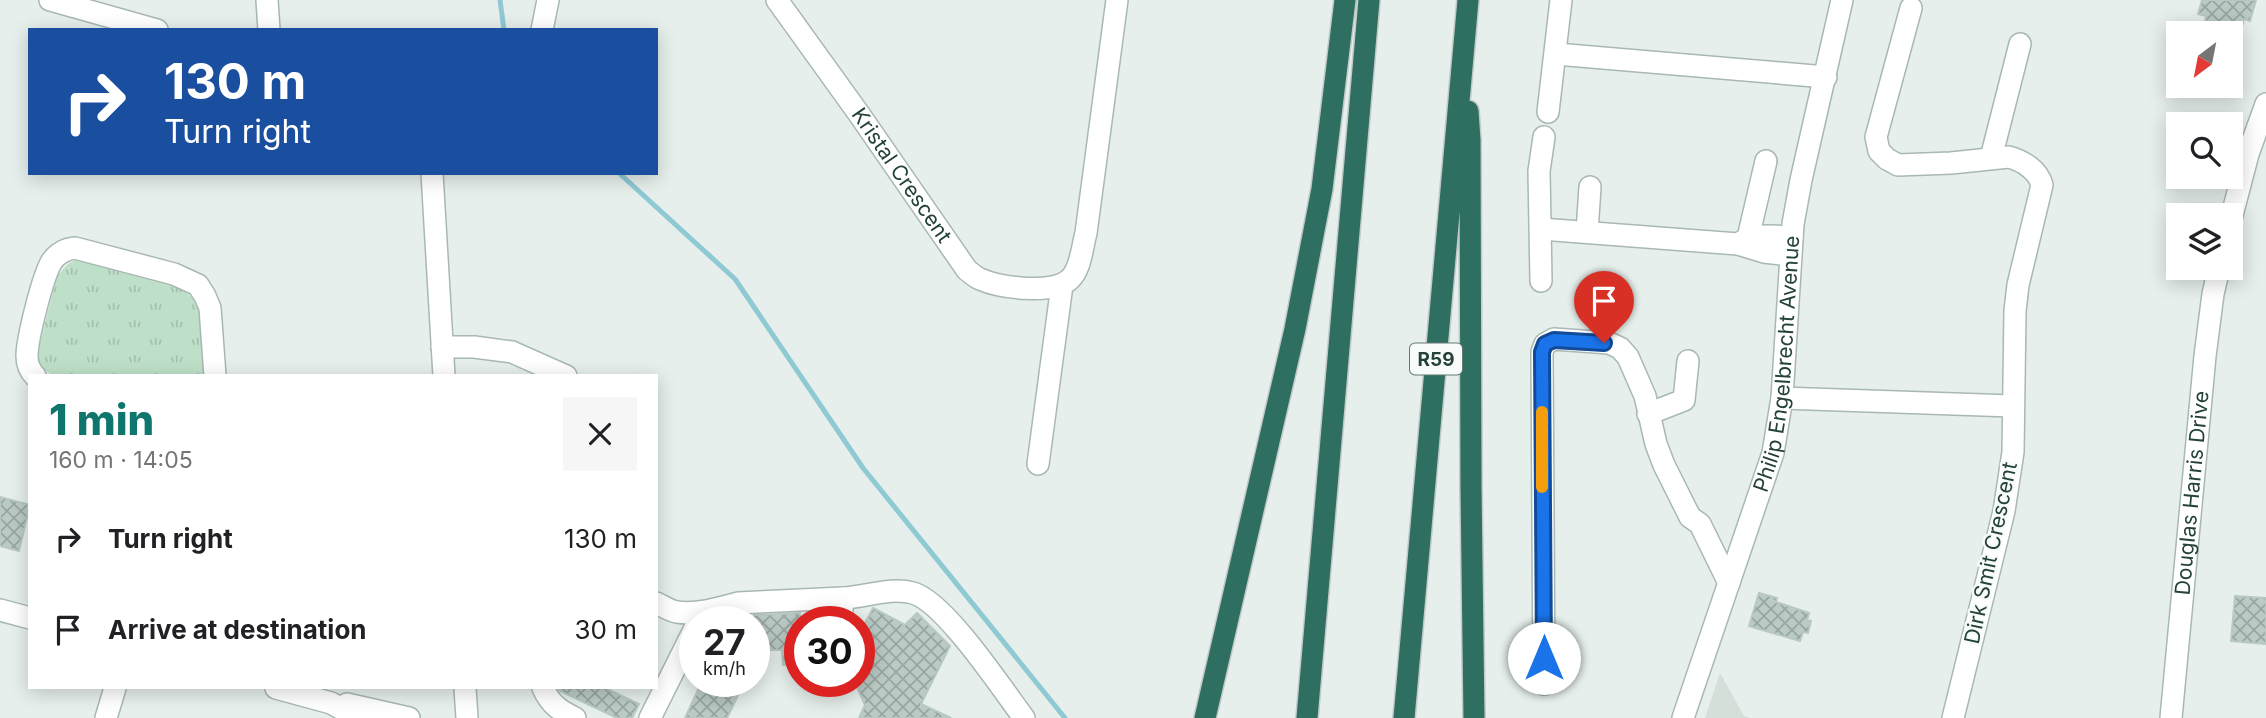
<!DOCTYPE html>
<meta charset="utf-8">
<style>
:root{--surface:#fff;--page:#f6f6f6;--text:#202124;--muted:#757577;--accent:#0f766e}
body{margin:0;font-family:Inter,sans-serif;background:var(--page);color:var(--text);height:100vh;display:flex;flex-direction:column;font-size:26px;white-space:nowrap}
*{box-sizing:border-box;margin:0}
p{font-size:23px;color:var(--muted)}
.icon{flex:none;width:38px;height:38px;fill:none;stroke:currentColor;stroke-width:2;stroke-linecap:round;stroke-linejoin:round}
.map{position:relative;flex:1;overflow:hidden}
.panel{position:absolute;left:28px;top:374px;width:630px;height:315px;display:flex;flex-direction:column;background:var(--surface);border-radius:0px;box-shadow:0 4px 18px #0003}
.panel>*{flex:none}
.hud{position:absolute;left:28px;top:28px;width:630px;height:147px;border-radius:0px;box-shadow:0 4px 18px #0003;background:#1a4fa0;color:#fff;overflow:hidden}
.needle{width:46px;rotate:212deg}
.controls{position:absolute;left:2166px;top:21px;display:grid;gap:14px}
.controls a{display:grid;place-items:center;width:77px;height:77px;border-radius:0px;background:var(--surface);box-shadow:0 4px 18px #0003;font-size:35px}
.speed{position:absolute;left:679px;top:606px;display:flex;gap:14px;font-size:35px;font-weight:700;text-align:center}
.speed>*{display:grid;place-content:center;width:91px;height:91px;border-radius:50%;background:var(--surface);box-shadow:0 4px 18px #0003;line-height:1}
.speed small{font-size:18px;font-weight:400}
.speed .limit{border:10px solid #d22;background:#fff;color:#111}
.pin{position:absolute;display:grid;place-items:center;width:60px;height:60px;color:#fff;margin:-72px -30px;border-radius:50% 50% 50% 0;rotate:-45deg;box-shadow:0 0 7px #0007}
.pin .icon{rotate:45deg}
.me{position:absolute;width:77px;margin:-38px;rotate:0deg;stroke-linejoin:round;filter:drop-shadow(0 0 5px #0008)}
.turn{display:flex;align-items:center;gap:24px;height:147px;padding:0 21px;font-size:32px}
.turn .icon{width:91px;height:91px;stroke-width:2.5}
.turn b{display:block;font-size:49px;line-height:60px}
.round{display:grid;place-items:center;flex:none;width:74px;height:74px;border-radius:0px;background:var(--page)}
.summary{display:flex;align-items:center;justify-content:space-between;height:119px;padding:0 21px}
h1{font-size:42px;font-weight:800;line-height:52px;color:var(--accent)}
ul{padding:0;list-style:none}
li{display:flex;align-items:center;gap:21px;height:91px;padding:0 21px}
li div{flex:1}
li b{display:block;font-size:26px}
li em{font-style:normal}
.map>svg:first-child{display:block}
</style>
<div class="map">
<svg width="2266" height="718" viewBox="0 0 2266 718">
<defs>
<pattern id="park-tufts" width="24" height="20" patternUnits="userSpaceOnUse" patternTransform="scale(1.75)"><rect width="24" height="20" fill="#bfe0c8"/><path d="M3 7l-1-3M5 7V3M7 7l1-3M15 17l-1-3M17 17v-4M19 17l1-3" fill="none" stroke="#a4c1ad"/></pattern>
<pattern id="building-cross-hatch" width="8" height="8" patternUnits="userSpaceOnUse" patternTransform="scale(1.75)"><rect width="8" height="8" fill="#bbcac4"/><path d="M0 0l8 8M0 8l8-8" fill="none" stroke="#98a6a0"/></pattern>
</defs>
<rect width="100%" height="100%" fill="#e6efeb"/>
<path fill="#d4dfda" d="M1720,673L1744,716L1750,718H1705Z"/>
<path fill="url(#park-tufts)" d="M77,260L178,287C184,291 191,295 195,302C206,320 203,355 205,376H56C43,372 37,363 38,350L57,276L69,263Z"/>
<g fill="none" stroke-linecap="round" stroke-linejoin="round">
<path stroke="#8ec9d4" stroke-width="5" d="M500,0L504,30
M619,173L735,279L863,468L1065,718"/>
</g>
<path fill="url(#building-cross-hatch)" stroke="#b8c9c2" stroke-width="2" d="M2202,0H2256L2250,21L2244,19L2240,35L2225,31V28L2205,22L2206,16L2198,14Z
M0,497L30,505L19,551L0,546Z
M1759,593L1777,598L1776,602L1809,613L1807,620L1811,621L1808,633L1803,632L1800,641L1749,626Z
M2235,596L2266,598V644L2231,641Z
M873,608L905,625L917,613L950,646L921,704L951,718H859L865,705L854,681H859V634Z
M800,613V664L783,665L782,650H754V615Z
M702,681H745L727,718H685Z
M558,688H605L639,704L632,718H617L560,691Z"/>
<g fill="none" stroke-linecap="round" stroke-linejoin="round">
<g stroke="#a8b8b2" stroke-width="24">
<g id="minor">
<path d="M50,0L157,30"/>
<path d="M267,0L269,30"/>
<path id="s1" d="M777,0L859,114L967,270C971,273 975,277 980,279C1000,288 1054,295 1070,279C1081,269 1082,247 1086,233L1117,0"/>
<path d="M1911,8L1876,137L1879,151L1887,159L1898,165L1951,163L2009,157C2023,161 2038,170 2042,185L2018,285L2015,311L2013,452L2004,511L1953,718"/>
<path d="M542,30L548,0"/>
<path d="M1556,54L1826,77"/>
<path d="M1548,112L1561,0"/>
<path d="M1991,158L2020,44"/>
<path d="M432,173L444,376"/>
<path d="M2231,219L2248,154L2266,104"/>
<path d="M1541,229L1738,244L1764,252L1790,255"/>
<path d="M1587,232L1590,187"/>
<path d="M1748,238L1766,161"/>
<path d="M1738,244C1755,233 1772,236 1792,237"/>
<path d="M1541,281L1539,171L1544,137"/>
<path d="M442,347H474L512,352L566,376"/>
<path d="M35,376C29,370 27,364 27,356C27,339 43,275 52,261C58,253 65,249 75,248L174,274L198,285L205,296L210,308L215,376"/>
<path d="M1782,398L2012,406"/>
<path d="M1648,414L1684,400L1688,361"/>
<path d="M1038,464L1062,285"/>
<path d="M843,598C866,597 890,587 913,593C945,602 1002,689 1024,718"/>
<path d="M656,603C663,606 670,611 677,612C696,615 720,608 738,603L843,598L841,621"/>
<path d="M0,610L30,618"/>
<path d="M1544,684L1542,352L1545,344L1554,339L1609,343L1620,348L1628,357L1645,396L1656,444L1664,465L1690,517L1700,524L1729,583"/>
<path d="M276,688L331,703L351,714L362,718"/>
<path d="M465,688L467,718"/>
<path d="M543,688C550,704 560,711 575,718"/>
<path d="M347,704L409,718"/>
<path d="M106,718L115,688"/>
<path d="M650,718L695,628"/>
<path id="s2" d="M1683,718L1773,453L1782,398L1793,224L1801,180L1842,0"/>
<path id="s3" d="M2171,718L2205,356L2213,294L2219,268"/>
</g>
</g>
<g stroke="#c2cac8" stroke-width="24">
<path id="highway" d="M1468,111L1470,140L1471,487L1474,718
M1205,718L1295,329L1322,189L1345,0
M1307,718L1369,0
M1404,718L1468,0"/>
</g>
<use href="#minor" stroke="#fff" stroke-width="21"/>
<use href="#highway" stroke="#2f6f62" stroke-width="21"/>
</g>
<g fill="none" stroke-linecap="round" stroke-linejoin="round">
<g stroke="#114b97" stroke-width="18">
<path id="route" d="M1544,658L1542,352L1545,344L1554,340L1604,343"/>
</g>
<use href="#route" stroke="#1a73e8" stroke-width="12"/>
<path stroke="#f59e0b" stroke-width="12" d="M1542,412V487"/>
</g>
<g text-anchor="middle" stroke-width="5" stroke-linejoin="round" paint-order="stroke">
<rect fill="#f7fbf9" stroke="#637a73" stroke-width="2" x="1410" y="343.5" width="52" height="31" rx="5"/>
<g font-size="19" font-weight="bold" fill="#24423a">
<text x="1436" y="366">R59</text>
</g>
<g font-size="21" fill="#24423a" stroke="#f7fbf9">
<text dy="7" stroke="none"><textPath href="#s1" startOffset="215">Kristal Crescent</textPath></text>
<text dy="7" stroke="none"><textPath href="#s2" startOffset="369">Philip Engelbrecht Avenue</textPath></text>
<text dy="7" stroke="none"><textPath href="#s3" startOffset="226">Douglas Harris Drive</textPath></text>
<text transform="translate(1991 553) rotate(-78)" y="7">Dirk Smit Crescent</text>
</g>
</g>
</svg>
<div class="controls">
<a><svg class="needle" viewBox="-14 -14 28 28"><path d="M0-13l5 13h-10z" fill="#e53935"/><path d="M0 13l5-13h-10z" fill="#757577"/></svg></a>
<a><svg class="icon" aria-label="search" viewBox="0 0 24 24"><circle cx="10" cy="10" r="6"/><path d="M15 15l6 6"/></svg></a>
<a><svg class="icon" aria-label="layers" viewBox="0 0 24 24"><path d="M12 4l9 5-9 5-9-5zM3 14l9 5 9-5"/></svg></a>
</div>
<div class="speed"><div>27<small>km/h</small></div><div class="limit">30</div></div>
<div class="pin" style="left:1604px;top:343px;background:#d93025"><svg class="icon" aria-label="arrive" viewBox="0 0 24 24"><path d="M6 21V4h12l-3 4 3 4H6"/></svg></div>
<svg class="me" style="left:1544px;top:658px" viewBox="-20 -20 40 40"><circle r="19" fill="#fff"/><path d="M0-13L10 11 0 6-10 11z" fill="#1a73e8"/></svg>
<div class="hud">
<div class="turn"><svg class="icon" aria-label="right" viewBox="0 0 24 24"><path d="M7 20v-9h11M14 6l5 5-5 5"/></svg><div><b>130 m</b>Turn right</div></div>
</div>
<section class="panel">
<div class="summary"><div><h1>1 min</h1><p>160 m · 14:05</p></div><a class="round"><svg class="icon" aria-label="close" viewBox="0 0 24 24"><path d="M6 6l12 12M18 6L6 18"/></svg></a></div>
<ul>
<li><svg class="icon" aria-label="right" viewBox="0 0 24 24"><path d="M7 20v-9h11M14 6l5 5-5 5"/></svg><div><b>Turn right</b></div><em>130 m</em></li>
<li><svg class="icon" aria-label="arrive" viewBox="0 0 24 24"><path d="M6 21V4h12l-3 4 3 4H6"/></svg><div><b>Arrive at destination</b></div><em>30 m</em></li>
</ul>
</section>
</div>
